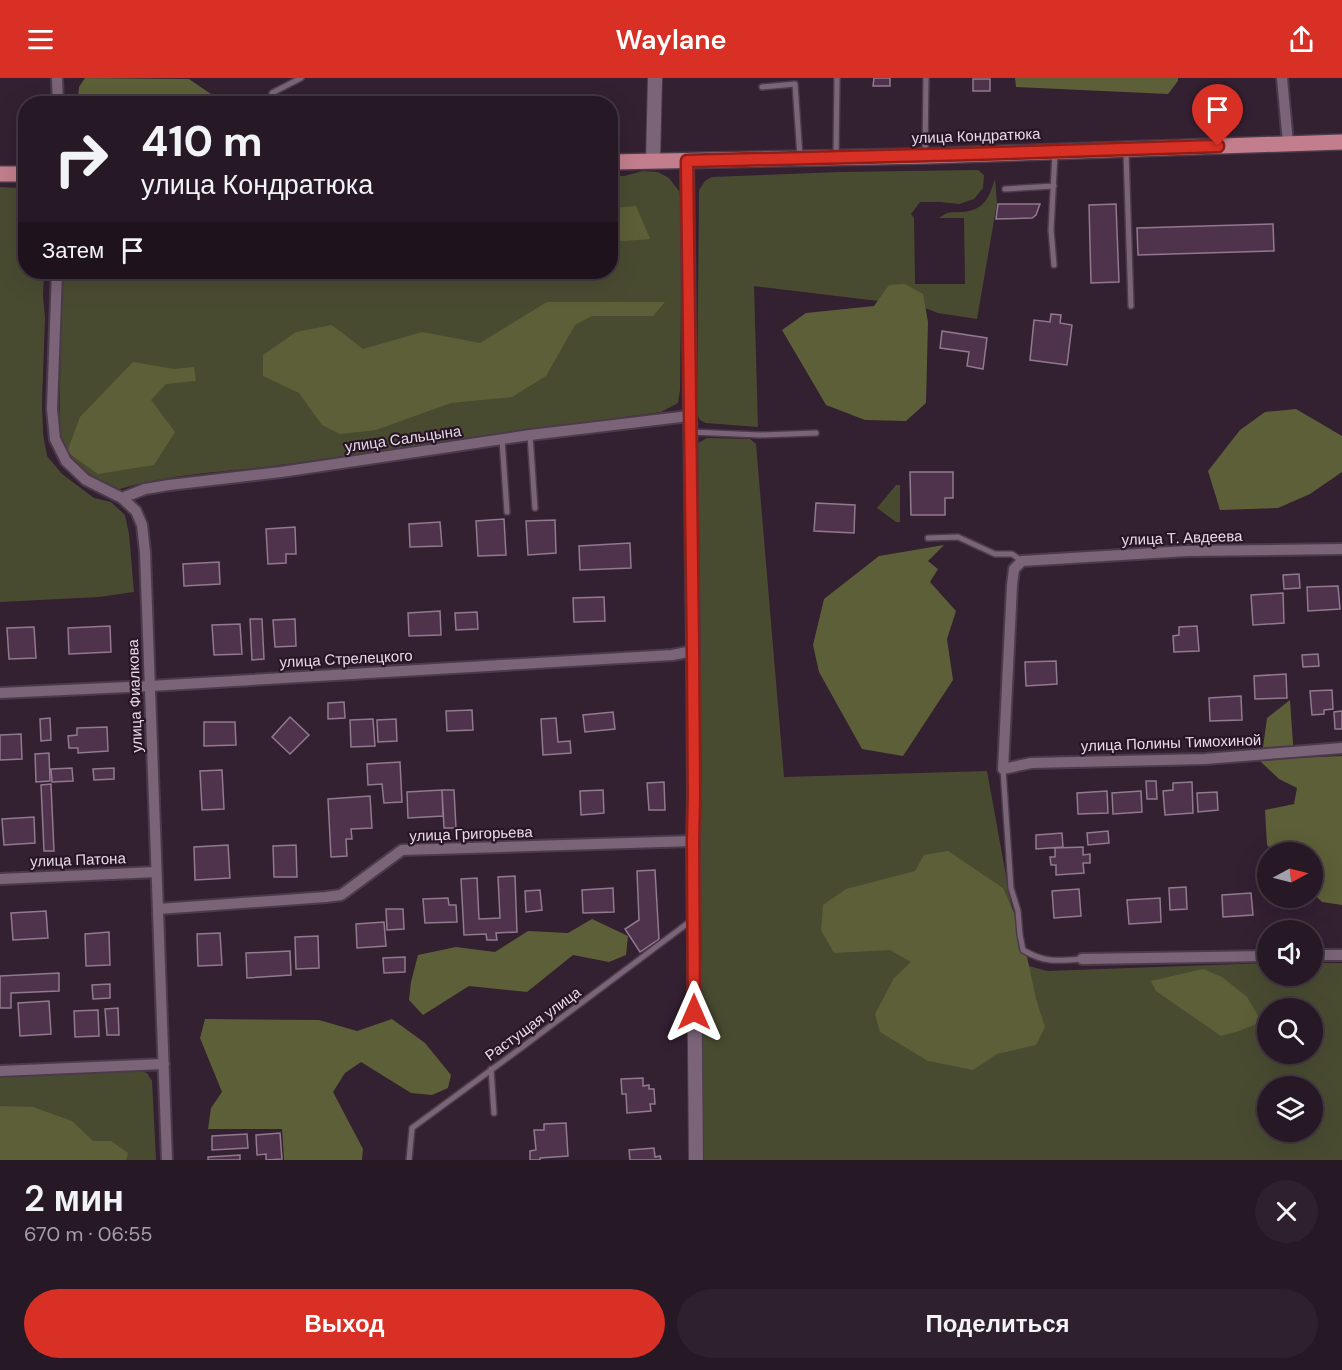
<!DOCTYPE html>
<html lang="ru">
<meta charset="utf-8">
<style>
:root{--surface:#261825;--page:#2e212d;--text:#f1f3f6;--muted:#a4a0a7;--line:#423742;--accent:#d93025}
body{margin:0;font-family:"DM Sans",sans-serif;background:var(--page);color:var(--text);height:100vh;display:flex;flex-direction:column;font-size:22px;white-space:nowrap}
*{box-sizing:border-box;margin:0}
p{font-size:20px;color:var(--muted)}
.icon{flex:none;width:33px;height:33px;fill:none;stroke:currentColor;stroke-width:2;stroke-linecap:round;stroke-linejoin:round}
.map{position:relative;height:1082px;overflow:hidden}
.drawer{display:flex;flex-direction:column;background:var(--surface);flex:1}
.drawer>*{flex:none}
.banner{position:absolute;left:18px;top:18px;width:600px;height:183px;border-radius:24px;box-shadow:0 6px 24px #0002,0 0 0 2px var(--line);background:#261825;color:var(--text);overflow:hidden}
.needle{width:39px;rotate:83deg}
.tools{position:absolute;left:1257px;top:764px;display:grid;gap:12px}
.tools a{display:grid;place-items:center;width:66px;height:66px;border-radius:50%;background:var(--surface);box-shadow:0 6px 24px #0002,0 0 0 2px var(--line);font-size:30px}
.pin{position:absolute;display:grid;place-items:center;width:51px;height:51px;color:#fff;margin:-62px -26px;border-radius:50% 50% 50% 0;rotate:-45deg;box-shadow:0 0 6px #0007}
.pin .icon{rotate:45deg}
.me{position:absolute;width:66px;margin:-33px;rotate:0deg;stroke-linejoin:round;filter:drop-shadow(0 0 4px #0008)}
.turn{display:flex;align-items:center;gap:21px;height:126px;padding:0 24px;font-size:27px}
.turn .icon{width:78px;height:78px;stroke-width:2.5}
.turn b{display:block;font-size:42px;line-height:51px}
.then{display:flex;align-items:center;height:57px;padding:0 24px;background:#0003;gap:12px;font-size:22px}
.round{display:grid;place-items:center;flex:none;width:63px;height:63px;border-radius:32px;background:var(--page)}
.headline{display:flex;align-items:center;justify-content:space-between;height:102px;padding:0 24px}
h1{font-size:36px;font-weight:600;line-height:45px}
.button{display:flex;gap:12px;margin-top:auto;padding:12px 24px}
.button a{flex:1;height:69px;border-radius:36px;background:var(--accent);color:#fff;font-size:24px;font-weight:600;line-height:69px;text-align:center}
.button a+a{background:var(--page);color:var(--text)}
header{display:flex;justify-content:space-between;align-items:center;height:78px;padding:0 24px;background:var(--accent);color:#fff;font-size:27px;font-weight:600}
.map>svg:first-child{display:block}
</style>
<header><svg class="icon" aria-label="menu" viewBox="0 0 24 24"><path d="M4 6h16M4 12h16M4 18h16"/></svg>Waylane<svg class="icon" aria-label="share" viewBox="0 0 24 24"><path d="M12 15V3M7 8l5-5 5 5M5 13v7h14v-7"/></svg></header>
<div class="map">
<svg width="1342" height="1082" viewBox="0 0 1342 1082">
<rect width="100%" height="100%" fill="#332031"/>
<path fill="#494b31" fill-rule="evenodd" d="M978,92L984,97L983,110L974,121L959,126L940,124H920L911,136L914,140L915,206H965L964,140H939C950,132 950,135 963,134C984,132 989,120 995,101L997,125L977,241L938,235L920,228L754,208L758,349L706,345L700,342L697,336L699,112L705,103L712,99L840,94Z
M643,93L658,94L669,100L679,113L682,127L680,312L678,325L661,334C536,351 412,368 287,386C232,394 169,395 117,412L84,394L68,380L59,361L62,194H610L611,98H624Z
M0,109L21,110L25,112L26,194H44L43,218L45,240L42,324L43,356L47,378L62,396L94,420L111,424L125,437L129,456L134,514L99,519L0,524Z
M707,360L750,361L756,366L784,699L987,693L1022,886L1047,893L1267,885L1268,897H1312L1313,885H1342V1082H703L698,948L700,748L698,365ZM1268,930H1312V975H1268ZM1268,1008H1312V1053H1268Z
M896,407H900V444H896L877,430Z
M139,992L147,995L152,1003L156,1082H0V998Z"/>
<path fill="#5d5f38" d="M85,0L189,1L211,16L210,25H88L78,19L79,9Z
M1015,0H1178V3L1168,16L1016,9Z
M636,128L650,161L611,164V130Z
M905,206L923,216L928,244L926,325L906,343L865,342L826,327L782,252L806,235L874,228L889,207Z
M547,224H665L653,238H592L575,247L546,298L512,319L451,325L376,352L340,356L322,347L299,315L263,298V277L296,254L332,247L363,271L422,254L480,265Z
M133,284L174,291L194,289L196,303L166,306L151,322L175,354L154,387L98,396L67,374L80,339Z
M1296,331L1342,358V394L1310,416L1278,430L1220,432L1208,393L1240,352L1265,334Z
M944,467L928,483L938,491L930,504L956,533L947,561L953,602L903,678L862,671L819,594L813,567L824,521L879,478Z
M1290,622L1294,680L1342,678V827L1322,824L1313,815L1312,774H1274L1267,767L1265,732L1294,726L1297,710L1279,701L1261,684L1267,640Z
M948,773L1003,810L1021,850L1036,921L1045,949L1036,967L997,976L973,992L928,983L880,954L875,936L894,900L911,884L890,872L834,875L821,852L823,827L846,811L915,793L924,777Z
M592,841L628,858L626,877L609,884L573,877L527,914L469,908L423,937L409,922L411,904L418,877L456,869L495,874L528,853L568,855Z
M1203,891L1222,899L1247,919L1258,938L1256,946L1239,953L1221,958L1156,913L1151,903Z
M205,941L319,942L357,953L392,941L425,965L451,997L448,1010L432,1017L411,1015L361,984L345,995L333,1014L363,1071L362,1082H284L282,1051H208L211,1030L222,1014L200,960Z
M0,1028L33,1029L72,1043L93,1063H111L128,1075L126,1082H0Z"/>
<path fill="#4f334d" stroke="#91798e" stroke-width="1.5" d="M874,0H890V8H873Z
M973,1H990V13H973Z
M998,126H1040L1036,137L1032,140L996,141Z
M1116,126L1119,204L1091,205L1089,127Z
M1273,146L1274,173L1138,177L1137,150Z
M1051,236L1061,237L1060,245L1072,247L1067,287L1030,282L1034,242L1050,244Z
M942,253L987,260L983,291L967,288L969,274L940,270Z
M910,394H953V420H945V437H911Z
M816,425L855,427L854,455L814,453Z
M504,441L506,477L478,478L476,443Z
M555,442L556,475L528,477L526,443Z
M440,444L442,468L410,469L409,446Z
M295,449L296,476H286V485L268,486L266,451Z
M630,465L631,490L580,492L579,468Z
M219,484L220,506L184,508L183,486Z
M1299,496L1300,510L1284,511L1283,497Z
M1338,508L1340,531L1308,533L1307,509Z
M1283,515L1284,545L1253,547L1251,517Z
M604,519L605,543L574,544L573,520Z
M440,533L441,557L409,558L408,535Z
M477,534L478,551L456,552L455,535Z
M250,541H262L264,581L252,582Z
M295,541L296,568L275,569L273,542Z
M240,546L242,576L214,577L212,547Z
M110,548L111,574L69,576L68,550Z
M1197,548L1199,573L1174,574L1173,558L1179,557V549Z
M34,549L36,580L9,581L7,550Z
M1318,576L1319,588L1303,589L1302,577Z
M1056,583L1057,606L1026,608L1025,584Z
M1286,596L1287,620L1255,621L1254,598Z
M1332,612L1333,631L1324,632V636L1312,637L1310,613Z
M1241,618L1242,642L1210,643L1209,620Z
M344,624L345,640L328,641V625Z
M472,632L473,652L447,653L446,633Z
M1342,633V651H1335L1334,634Z
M613,634L615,651L585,654L583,637Z
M290,639L309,657L290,676L272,659Z
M50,640L51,662L41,663L40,641Z
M556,640L558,664L570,663L571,675L543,677L541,641Z
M373,641L375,668L351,669L350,642Z
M396,641L397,663L378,664L377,642Z
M204,644H235L236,667L204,668Z
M107,649L108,673L78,675V670H69L68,658L77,657V650Z
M21,656L22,681L0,682V657Z
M49,675L50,703L36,704L35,676Z
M400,684L402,724L384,725L382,706L368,707L367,686Z
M72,690L73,703L52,704L51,691Z
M114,690V701L94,702L93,691Z
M222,692L224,731L202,732L200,693Z
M1146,703H1156L1157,721H1147Z
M664,704L665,732H649L647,705Z
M1192,704L1193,735L1165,737L1163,713L1173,712V705Z
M51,706L54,773H44L41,707Z
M442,712L443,738L408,740L407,714Z
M442,712H454L456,750H444Z
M603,712L604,735L581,737L580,713Z
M1107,713L1108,735L1078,736L1077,715Z
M1141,713L1142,734L1113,736L1112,715Z
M1217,714L1218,732L1198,734L1197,715Z
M370,718L372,750L351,751L352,761H346L347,778L331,779L328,721Z
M34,739L35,765L4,767L2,741Z
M1108,753L1109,765L1088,767L1087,755Z
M1062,755L1063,769L1036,771V757Z
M228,767L230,800L195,802L194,769Z
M296,767L297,799H274L273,768Z
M1083,769V777L1090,776V785H1083L1084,795L1056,797V787H1051L1050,779H1055V770Z
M655,792L659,861L640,874L625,851L639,842L637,793Z
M515,798L517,854L496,855L497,862H487L486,856L464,857L461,801L477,800L479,841L500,840L498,799Z
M1186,809L1187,831L1170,832L1169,810Z
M613,810L614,834L583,835L582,812Z
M1079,811L1081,838L1054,840L1052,813Z
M540,812L542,832L526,834L525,813Z
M1251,815L1253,837L1223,839L1222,817Z
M448,820L449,827H456L457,844L425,845L423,821Z
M1160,820L1161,844L1129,846L1127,822Z
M386,831H403L404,851L387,852Z
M46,833L48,860L13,862L11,835Z
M384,844L386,868L357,870L356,846Z
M109,854L110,887L86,888L85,856Z
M220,855L222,887L198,888L197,856Z
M318,858L319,890L296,891L295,859Z
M290,873L291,897L247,900L246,875Z
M405,879V894L384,895L383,880Z
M59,895V913L11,915V930H0V898Z
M110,906V920L93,921L92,907Z
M49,923L51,956L20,958L18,925Z
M118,930L119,957H107L105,931Z
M98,932L99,958L75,959L74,933Z
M643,1000V1008L649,1007V1011H654L655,1026H650L651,1033L627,1035L626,1016H622L621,1001Z
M566,1045L568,1078L540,1080V1082H530V1073L536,1072L534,1052H544V1046Z
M280,1055L282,1081L266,1082V1076L257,1077L256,1057Z
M247,1056L248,1070L212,1072V1058Z
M654,1070L655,1079L660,1078L661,1082H630L629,1072Z
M240,1077V1082H208V1079Z"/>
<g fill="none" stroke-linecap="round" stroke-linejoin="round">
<g stroke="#4b3b4a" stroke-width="8">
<path id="service" d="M762,9L795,6L800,79
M272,26V15L301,0
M1126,73L1131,228
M925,76L926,0
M836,78L837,0
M1005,111L1054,108
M1054,187L1051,152L1055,75
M691,354L760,357L816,355
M530,357L535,430
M502,361L507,434
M928,460L958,459L995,476H1012L1022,483
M1003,691L1011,810L1018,833L1020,857L1023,872C1044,885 1059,883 1082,881
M491,991L494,1035
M409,1082L412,1050L521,970L692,842"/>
</g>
<g stroke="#4b3b4a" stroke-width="14">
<path id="minor" d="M57,0L58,26
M1282,0L1288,65
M57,194L52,331L55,361L66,383L86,402L122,420L136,433L142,447L145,474L167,1082
M122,420L145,411L169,407L281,394L530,357L689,338
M1342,471L1187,473L1022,483L1014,491L1012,507L1003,691L1031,685L1205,681L1342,670
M0,615L150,608L672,577L693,573
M0,801L156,794
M158,831L326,819L341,817L402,772L693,763
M1312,877H1342
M1082,881L1268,878
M0,993L164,986"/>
</g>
<g stroke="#4b3b4a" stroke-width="16">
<path id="tertiary" d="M653,82L655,0
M687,83L693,573L694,718L693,763L696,1082"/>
</g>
<g stroke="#4b3b4a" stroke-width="18">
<path id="primary" d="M610,84L925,78L1342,64
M0,96H26"/>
</g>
<use href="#service" stroke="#7b6478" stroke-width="5"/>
<use href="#minor" stroke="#7b6478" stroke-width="10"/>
<use href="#tertiary" stroke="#7b6478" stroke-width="14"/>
<use href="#primary" stroke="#c27e8d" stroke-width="15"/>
</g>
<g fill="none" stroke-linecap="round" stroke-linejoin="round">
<g stroke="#8d1f18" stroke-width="15">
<path id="route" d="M694,934L693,763L694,718L693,573L687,83L968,76L1218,68"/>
</g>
<use href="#route" stroke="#d93025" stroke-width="10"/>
</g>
<g text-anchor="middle" stroke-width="4.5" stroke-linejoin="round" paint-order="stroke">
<g font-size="15" fill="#e8dbe7" stroke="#281627">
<text transform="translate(976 58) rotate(-2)" y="5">улица Кондратюка</text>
<text transform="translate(403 361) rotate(-8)" y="5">улица Сальцына</text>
<text transform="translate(1182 460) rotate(-2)" y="5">улица Т. Авдеева</text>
<text transform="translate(346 581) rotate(-3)" y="5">улица Стрелецкого</text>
<text transform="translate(135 618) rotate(-92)" y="5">улица Фиалкова</text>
<text transform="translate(1171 665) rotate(-2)" y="5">улица Полины Тимохиной</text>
<text transform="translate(471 756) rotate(-2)" y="5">улица Григорьева</text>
<text transform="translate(78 782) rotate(-2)" y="5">улица Патона</text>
<text transform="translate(533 946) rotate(-36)" y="5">Растущая улица</text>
</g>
</g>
</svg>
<div class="tools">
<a><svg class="needle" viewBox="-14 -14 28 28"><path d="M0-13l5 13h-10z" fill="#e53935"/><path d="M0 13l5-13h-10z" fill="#a4a0a7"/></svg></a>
<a><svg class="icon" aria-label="sound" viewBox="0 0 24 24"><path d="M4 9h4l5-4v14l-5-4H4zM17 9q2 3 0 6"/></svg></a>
<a><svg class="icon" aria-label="search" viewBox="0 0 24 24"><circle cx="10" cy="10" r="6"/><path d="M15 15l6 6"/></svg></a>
<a><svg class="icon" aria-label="layers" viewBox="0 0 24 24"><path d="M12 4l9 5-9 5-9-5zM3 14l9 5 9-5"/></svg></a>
</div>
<div class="pin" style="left:1218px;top:68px;background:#d93025"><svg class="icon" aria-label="arrive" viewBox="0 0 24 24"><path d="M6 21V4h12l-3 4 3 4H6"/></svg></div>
<svg class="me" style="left:694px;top:934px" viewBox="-20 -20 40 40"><path d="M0-17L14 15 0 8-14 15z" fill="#d93025" stroke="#fff" stroke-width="4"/></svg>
<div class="banner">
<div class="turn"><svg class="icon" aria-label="right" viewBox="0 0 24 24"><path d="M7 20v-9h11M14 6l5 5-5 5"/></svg><div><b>410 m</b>улица Кондратюка</div></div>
<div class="then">Затем<svg class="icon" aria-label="arrive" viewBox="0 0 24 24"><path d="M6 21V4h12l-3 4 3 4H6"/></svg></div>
</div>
</div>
<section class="drawer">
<div class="headline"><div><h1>2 мин</h1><p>670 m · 06:55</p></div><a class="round"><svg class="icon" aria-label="close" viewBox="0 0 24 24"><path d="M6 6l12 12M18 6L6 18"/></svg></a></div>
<div class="button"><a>Выход</a><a>Поделиться</a></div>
</section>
